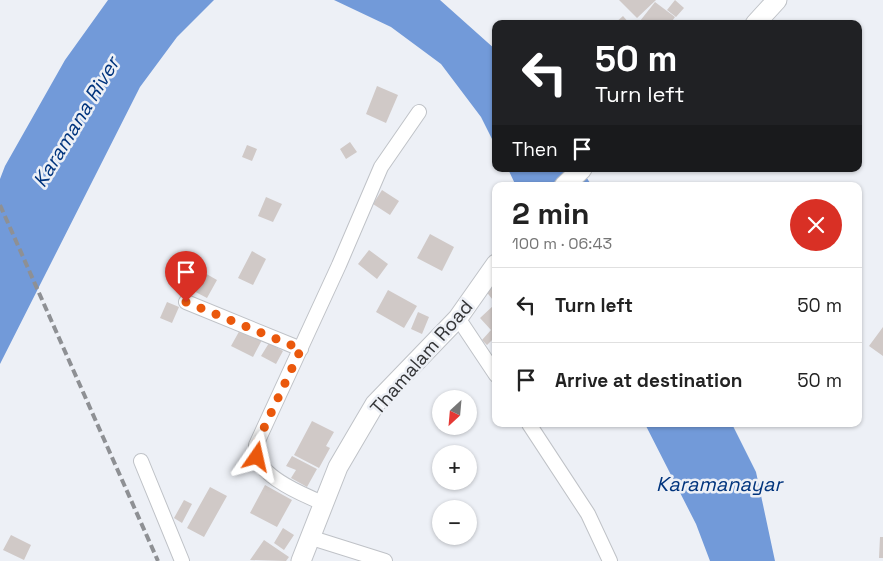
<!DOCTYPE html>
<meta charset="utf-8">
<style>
:root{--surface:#fff;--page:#f6f6f6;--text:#222;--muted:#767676;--line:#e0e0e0}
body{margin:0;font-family:"Space Grotesk",sans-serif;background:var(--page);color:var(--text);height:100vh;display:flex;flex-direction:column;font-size:19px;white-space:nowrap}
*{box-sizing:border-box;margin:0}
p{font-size:16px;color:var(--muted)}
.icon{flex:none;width:28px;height:28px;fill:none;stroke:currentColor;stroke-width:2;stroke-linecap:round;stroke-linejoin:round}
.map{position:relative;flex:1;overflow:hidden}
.drawer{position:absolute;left:492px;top:182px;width:370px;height:245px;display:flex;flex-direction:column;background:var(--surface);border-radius:10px;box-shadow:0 1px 4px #0004}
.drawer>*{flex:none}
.banner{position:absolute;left:492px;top:20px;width:370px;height:152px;border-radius:10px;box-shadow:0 1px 4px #0004;background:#202124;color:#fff;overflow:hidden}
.needle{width:32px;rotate:206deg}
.buttons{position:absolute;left:432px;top:390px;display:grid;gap:10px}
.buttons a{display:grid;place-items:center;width:45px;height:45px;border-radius:50%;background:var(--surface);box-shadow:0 1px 4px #0004;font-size:25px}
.pin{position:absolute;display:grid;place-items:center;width:42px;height:42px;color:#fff;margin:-51px -21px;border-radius:50% 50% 50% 0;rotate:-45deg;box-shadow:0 0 5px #0007}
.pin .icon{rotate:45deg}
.me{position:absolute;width:55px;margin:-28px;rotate:11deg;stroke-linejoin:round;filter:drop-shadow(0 0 4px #0008)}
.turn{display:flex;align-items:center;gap:18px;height:105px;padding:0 20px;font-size:22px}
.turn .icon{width:65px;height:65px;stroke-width:2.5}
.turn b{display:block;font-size:35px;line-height:42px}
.then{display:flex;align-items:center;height:48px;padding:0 20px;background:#0003;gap:10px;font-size:19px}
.round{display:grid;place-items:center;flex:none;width:52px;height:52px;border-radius:26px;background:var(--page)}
.headline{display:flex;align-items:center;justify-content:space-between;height:85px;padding:0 20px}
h1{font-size:30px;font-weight:700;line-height:38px}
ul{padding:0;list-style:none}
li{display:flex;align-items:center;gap:15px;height:75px;padding:0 20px;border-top:1px solid var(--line)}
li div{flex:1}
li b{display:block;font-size:19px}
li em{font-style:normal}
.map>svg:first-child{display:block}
</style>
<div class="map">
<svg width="883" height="561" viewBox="0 0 883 561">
<rect width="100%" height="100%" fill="#edf0f6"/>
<path fill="#729ad9" d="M108,0H214L177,37L140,87L0,364V179L5,166L65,60Z
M334,0H440L496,50V147L481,117L441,64L391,27Z
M508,169H581L592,186H516Z
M645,424H732L756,472L775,561H710L696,524Z"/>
<path fill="#d0c9c7" d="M619,0H656L637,18Z
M675,0L684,8L676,17L667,10Z
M655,2L675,17L670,24H644L640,21Z
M623,16L630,24H614Z
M377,86L398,95L386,123L366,114Z
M350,142L357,152L346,159L340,149Z
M247,145L257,149L252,161L242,157Z
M382,190L399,201L390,215L373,204Z
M266,197L282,204L273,222L258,216Z
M430,234L454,247L442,271L417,258Z
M369,250L388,264L377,279L358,264Z
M252,251L266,259L253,285L238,278Z
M196,268L217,280L207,298L186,287Z
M496,281V304L485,290Z
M388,290L417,306L404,328L376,312Z
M167,302L179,307L172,323L160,318Z
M494,305L496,307V336L487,345L482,340L491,330L480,318Z
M418,312L429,317L422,334L411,329Z
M883,327V356L869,346Z
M241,328L262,340L253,357L231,346Z
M269,343L283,351L276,364L261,356Z
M312,421L334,432L326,446L330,448L319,468L294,455Z
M292,456L317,469L307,487L291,478L296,470L286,466Z
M265,485L292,500L277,527L250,513Z
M210,487L227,496L204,537L187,528Z
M184,500L192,504L182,523L174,518Z
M460,502L467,509H454Z
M469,511L475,517L469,523Z
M441,521V535L434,527Z
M283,528L294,535L284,550L274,543Z
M11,535L31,545L24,560L3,550Z
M443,536H455L449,542Z
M880,537H883V558H879Z
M264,540L289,557L286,561L250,560Z"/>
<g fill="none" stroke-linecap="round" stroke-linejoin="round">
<g stroke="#bfc2c7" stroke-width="16">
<path id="street" d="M186,302L301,349
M458,318L496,375
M529,424L588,514L610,561
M141,461L182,561
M325,504C306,496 264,479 257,457C256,454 256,449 256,445L339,265L381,167L419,112
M312,538L385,561"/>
</g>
<g stroke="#bfc2c7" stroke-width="21">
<path id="secondary" d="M755,24L777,0
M564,186L582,169
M301,561L338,467L375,404L458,318L496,264"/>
</g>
<use href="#street" stroke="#fff" stroke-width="14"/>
<use href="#secondary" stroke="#fff" stroke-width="19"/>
<path stroke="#8e9094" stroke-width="4" stroke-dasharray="8 4" stroke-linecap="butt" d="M0,205L158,561"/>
</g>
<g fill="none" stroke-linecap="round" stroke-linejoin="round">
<path stroke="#ea580c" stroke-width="9" stroke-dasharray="0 16.2" d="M186,302L301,349L256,445L257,457"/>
</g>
<g text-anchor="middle" stroke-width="5" stroke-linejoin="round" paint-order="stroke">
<g font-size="19" fill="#343537" stroke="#edf0f6">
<text transform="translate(421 357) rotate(-49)" y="7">Thamalam Road</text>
</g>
<g font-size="20" font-style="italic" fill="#01347d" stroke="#edf0f6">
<text transform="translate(76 122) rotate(-59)" y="7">Karamana River</text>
<text x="719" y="491">Karamanayar</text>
</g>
</g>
</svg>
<div class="buttons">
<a><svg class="needle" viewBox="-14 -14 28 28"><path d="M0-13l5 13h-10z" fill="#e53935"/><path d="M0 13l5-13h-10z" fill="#767676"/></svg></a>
<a>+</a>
<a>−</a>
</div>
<div class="pin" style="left:186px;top:302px;background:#d93025"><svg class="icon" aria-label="arrive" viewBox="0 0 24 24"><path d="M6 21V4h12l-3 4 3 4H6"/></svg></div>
<svg class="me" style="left:257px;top:457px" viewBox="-20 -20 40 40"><path d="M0-17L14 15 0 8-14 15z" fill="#ea580c" stroke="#fff" stroke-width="4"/></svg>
<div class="banner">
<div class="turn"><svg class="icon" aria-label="left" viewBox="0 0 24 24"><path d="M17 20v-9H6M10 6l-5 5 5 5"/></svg><div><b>50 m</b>Turn left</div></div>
<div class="then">Then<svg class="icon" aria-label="arrive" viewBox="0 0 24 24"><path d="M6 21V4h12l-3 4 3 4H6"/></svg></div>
</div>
<section class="drawer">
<div class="headline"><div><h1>2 min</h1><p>100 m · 06:43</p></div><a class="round" style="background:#d93025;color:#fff"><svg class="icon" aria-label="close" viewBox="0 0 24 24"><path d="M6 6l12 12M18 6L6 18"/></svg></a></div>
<ul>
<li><svg class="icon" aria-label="left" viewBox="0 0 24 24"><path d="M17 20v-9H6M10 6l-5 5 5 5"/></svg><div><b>Turn left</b></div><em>50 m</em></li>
<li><svg class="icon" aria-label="arrive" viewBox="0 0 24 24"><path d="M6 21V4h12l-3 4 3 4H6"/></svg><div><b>Arrive at destination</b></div><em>50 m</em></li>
</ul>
</section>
</div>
